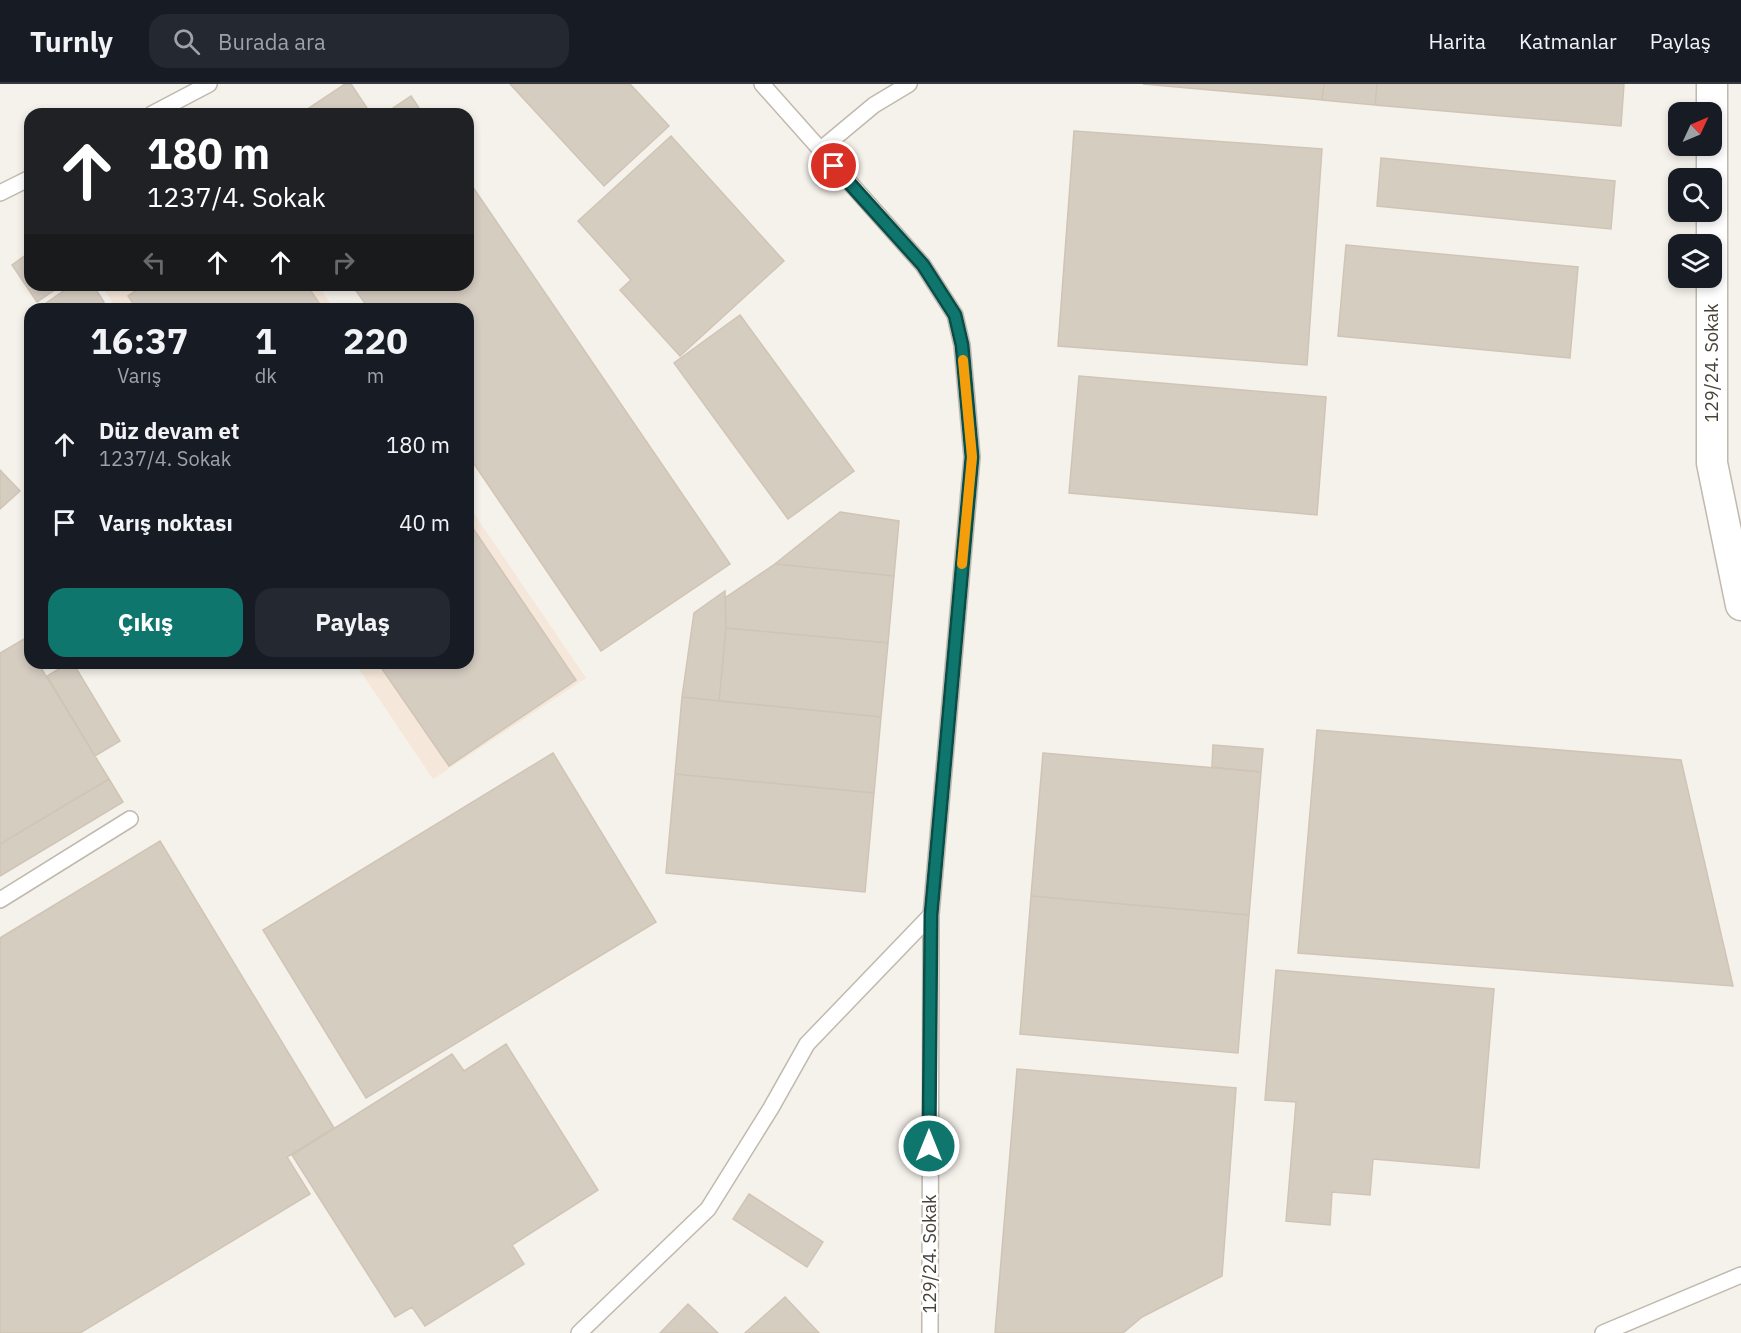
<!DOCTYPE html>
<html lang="tr">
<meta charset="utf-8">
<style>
:root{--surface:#171b24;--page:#242831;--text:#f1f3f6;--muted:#9ea1a6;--line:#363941;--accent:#0f766e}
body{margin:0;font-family:"IBM Plex Sans",sans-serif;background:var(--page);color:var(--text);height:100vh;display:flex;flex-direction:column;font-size:22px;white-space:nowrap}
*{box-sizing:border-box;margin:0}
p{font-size:20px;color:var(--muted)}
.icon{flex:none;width:33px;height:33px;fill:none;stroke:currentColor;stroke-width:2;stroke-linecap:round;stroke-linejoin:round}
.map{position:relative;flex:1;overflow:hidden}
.sheet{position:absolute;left:24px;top:219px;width:450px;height:366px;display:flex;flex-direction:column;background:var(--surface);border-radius:18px;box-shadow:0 3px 9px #0003}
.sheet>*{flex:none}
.banner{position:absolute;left:24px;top:24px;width:450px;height:183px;border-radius:18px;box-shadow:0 3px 9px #0003;background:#202124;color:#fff;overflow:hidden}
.needle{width:39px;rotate:46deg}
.fabs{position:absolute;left:1668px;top:18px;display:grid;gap:12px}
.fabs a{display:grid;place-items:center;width:54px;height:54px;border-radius:12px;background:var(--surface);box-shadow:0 3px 9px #0003;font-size:30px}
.pin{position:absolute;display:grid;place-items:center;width:51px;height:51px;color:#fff;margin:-26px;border:3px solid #fff;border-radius:50%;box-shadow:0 2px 6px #0007}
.me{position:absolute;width:66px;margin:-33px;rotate:0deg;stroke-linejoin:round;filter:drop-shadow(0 0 4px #0008)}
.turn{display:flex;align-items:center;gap:21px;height:126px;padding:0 24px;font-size:27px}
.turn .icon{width:78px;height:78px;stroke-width:2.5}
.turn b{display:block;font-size:42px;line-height:51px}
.lanes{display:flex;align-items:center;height:57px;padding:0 24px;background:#0003;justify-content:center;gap:30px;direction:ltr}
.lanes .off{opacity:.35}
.eta{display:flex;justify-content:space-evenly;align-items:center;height:102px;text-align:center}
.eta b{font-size:36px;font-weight:700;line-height:42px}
.cta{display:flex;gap:12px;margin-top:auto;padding:12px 24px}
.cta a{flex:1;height:69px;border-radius:18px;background:var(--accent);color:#fff;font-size:24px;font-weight:700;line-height:69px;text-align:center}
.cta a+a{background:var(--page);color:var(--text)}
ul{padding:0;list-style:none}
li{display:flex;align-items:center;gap:18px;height:78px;padding:0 24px}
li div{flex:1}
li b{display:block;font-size:22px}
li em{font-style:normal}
header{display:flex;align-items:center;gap:36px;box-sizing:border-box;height:84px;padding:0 30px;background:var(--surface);border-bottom:2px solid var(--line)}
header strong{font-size:28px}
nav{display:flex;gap:33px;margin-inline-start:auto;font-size:21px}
.search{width:420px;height:54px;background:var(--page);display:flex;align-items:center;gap:15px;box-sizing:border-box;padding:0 21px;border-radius:18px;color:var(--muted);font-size:22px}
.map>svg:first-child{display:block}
</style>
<header>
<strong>Turnly</strong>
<div class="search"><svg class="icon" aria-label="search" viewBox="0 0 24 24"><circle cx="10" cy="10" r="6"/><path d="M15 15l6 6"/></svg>Burada ara</div>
<nav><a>Harita</a><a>Katmanlar</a><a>Paylaş</a></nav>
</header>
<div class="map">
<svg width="1741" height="1249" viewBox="0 0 1741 1249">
<rect width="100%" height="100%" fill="#f5f1eb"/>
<path fill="#f5e7d9" d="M101,201H318L334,225H117Z
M468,421L586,594L433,695L355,579H468Z"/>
<path fill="#d6cdc1" stroke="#d0c4b5" stroke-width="1.5" d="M345,0H351L371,30H304L303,28Z
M510,0H630L669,42L604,102Z
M1143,0H1324L1322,16Z
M1324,0H1377L1375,21L1322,16Z
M1377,0H1624L1621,42L1375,21Z
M411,12L423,30H384Z
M1074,47L1322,65L1307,281L1058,262Z
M671,52L784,177L680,272L620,206L631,196L578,137Z
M1381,74L1615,97L1611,145L1377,122Z
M468,96L730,480L601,567L468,371V225H369L352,201H468Z
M1346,161L1578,183L1570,274L1338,252Z
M30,168V201H62L37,218L12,181Z
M72,201H93L104,218L95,225H44L42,222Z
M144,201H307L323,225H137L128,212Z
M740,231L854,387L788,435L674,279Z
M1079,292L1326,313L1317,431L1069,409Z
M0,386L20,407L0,425Z
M840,428L899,437L894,492L775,480Z
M468,437L576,596L449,682L378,579H468Z
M775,480L894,492L888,559L726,544L725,514Z
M725,507L726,544L719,617L682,613L694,529Z
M726,544L888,559L881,633L719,617Z
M24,555L30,565V579H38L109,695L0,760V569Z
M69,579H73L120,657L95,672L47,592Z
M682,613L881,633L874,709L675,690Z
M1317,646L1681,676L1733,902L1298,869Z
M1213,661L1263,665L1261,688L1212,683Z
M553,669L656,838L366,1014L263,846Z
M1043,669L1261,688L1249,831L1031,812Z
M675,690L874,709L865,808L666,789Z
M109,695L123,718L0,792V760Z
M160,757L334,1044L287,1073L310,1110L80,1249H0V854Z
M1031,812L1249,831L1238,969L1020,950Z
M1276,886L1494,905L1479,1084L1373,1075L1370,1111L1332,1108L1330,1141L1286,1137L1296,1018L1265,1016Z
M506,960L598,1106L512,1161L524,1180L425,1242L412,1223L395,1233L292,1071L452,970L464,987Z
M1017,985L1236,1004L1222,1192L1142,1233L1123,1249H995Z
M749,1110L823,1158L807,1183L733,1135Z
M785,1213L819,1249H745Z
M688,1220L718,1249H660Z"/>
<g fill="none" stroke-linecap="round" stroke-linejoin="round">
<g stroke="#c0b9ae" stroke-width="18">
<path id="lane" d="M762,0L923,181L955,231L962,261L972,373L931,831L930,1249
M152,30L209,0
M820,66L874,21L909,0
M0,109L30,94
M0,816L130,735
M579,1249L708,1125L771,1024L807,960L931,831
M1603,1249L1741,1191"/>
</g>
<g stroke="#c0b9ae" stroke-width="33">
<path id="street" d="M1712,0V379L1741,521"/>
</g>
<use href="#lane" stroke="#fff" stroke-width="15"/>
<use href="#street" stroke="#fff" stroke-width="30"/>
</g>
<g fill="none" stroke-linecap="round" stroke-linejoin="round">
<g stroke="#0a4d48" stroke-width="15">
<path id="route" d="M834,82L923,181L955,231L962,261L972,373L931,831L929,1062"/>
</g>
<use href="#route" stroke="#0f766e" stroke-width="10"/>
<path stroke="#f59e0b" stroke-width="10" d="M962,480L972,373L963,276"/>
</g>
<g text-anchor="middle" stroke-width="5" stroke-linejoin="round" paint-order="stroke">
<g font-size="18" fill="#494239" stroke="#fff">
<text transform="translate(1712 279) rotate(-90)" y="6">129/24. Sokak</text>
<text transform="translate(930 1170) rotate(-90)" y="6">129/24. Sokak</text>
</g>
</g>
</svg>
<div class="fabs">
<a><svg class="needle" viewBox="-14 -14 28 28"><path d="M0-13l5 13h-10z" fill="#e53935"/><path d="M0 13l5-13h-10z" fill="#9ea1a6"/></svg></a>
<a><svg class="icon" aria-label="search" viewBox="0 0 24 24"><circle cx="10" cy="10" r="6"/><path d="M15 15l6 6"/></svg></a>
<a><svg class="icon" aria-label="layers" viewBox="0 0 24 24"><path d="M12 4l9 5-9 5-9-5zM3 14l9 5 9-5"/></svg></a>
</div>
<div class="pin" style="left:834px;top:82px;background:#d93025"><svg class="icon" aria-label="arrive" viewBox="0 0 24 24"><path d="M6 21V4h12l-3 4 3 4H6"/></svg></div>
<svg class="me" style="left:929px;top:1062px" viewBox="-20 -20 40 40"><circle r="17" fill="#0f766e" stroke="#fff" stroke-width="3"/><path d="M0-11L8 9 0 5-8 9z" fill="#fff"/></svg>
<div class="banner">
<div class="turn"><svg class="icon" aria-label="ahead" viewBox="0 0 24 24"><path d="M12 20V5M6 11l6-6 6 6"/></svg><div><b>180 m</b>1237/4. Sokak</div></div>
<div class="lanes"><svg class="icon off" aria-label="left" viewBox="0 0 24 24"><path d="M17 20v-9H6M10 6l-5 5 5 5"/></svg><svg class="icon" aria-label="ahead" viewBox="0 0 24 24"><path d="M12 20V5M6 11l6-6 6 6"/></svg><svg class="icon" aria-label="ahead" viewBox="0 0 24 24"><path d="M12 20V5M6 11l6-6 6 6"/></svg><svg class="icon off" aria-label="right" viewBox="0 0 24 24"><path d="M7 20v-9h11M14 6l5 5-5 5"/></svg></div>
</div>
<section class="sheet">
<div class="eta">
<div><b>16:37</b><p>Varış</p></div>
<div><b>1</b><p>dk</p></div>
<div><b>220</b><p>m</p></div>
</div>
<ul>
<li><svg class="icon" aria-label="ahead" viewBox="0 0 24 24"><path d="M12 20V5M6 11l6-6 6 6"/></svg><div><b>Düz devam et</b><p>1237/4. Sokak</p></div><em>180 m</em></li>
<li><svg class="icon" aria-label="arrive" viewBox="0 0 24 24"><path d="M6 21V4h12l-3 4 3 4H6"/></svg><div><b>Varış noktası</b></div><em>40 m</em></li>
</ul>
<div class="cta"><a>Çıkış</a><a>Paylaş</a></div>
</section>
</div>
